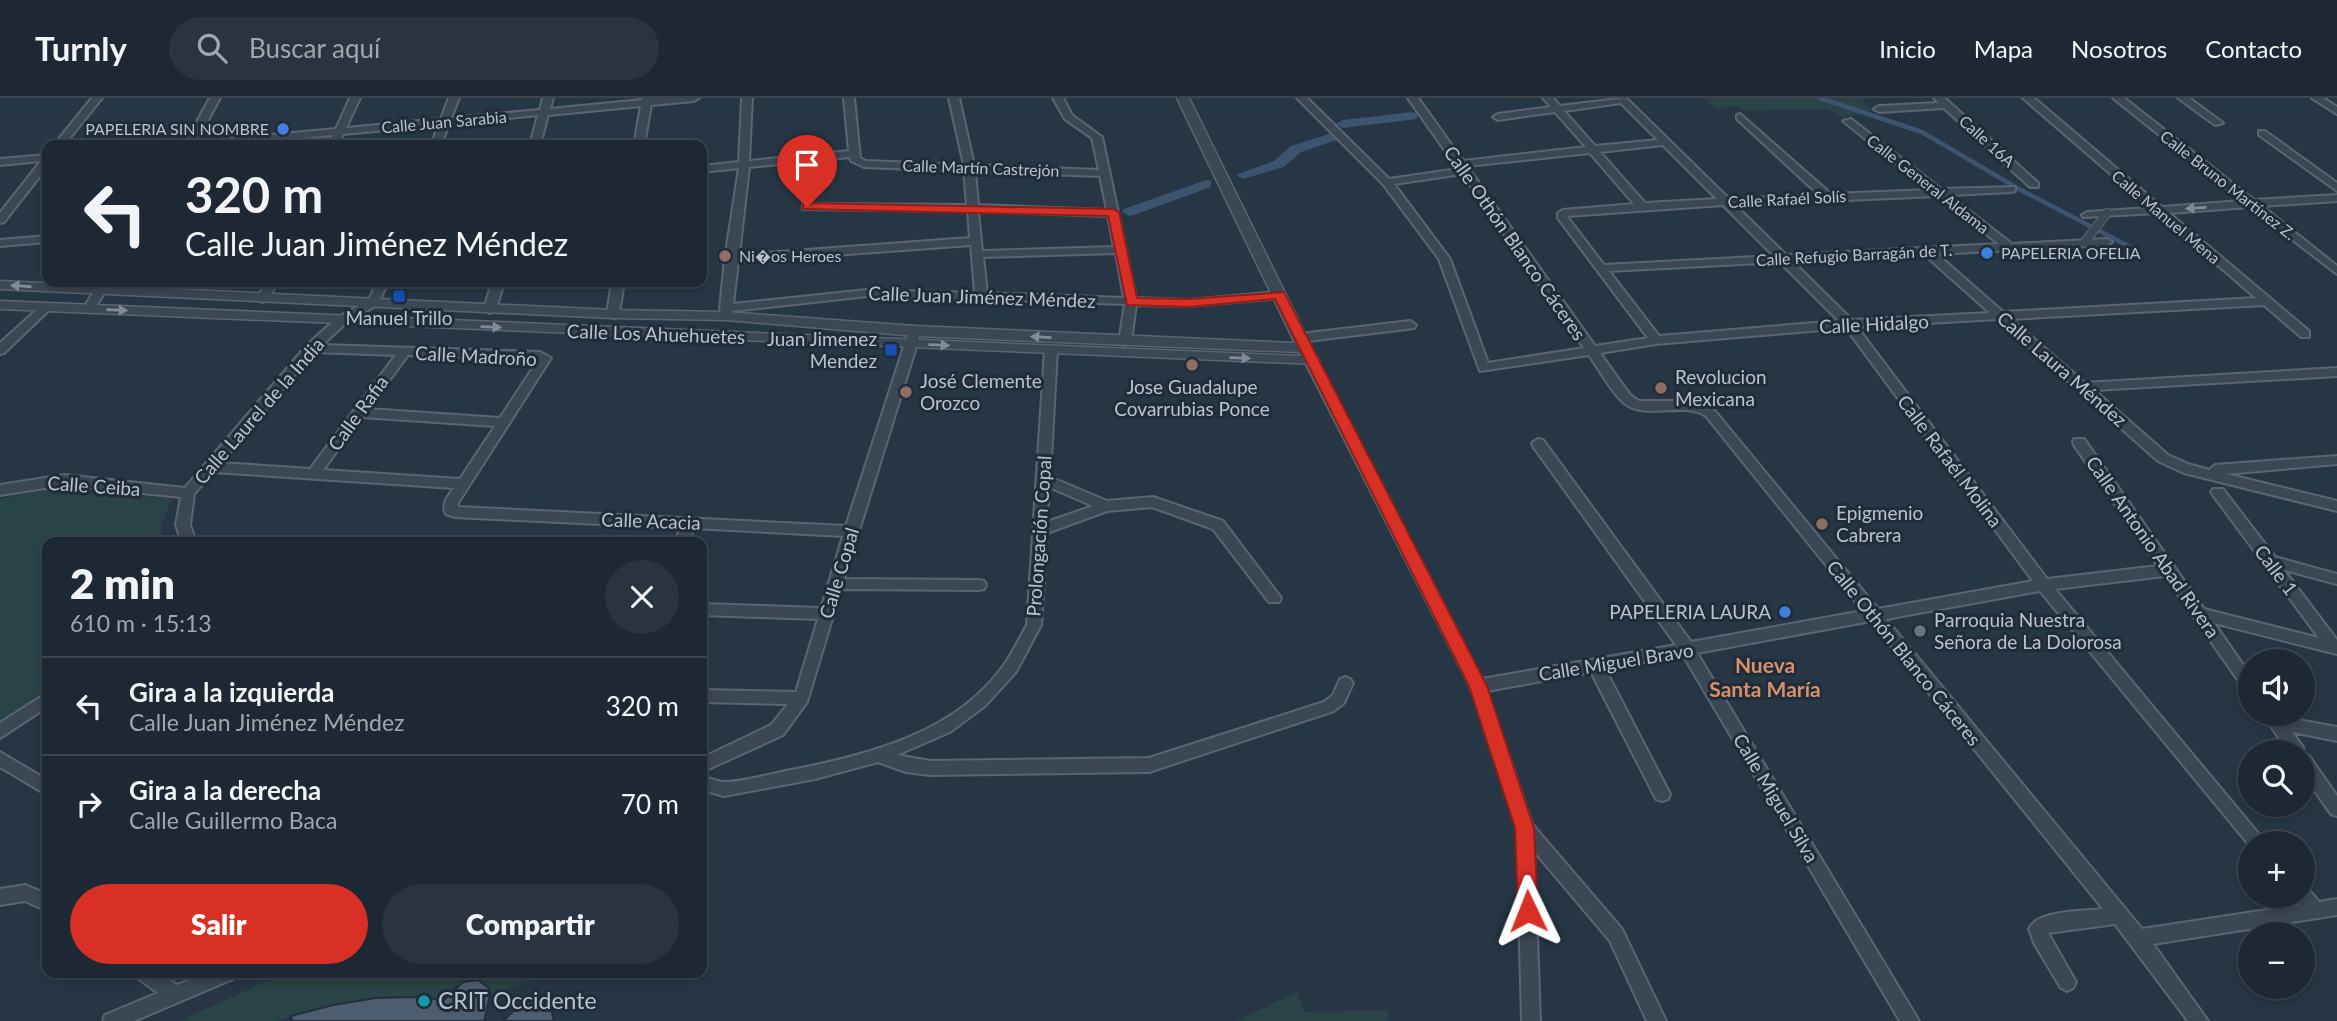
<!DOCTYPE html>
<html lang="es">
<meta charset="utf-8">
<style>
:root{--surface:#1d2834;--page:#2a3440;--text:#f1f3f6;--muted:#a0a6ac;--line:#3b444f;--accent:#d93025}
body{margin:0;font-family:Lato,sans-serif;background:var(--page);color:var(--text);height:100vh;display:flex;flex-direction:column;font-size:26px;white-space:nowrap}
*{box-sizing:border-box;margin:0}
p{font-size:23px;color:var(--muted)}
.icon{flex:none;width:38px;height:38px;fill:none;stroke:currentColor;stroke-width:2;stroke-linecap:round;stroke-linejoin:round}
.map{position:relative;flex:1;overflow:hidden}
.sheet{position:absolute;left:42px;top:439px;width:665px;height:441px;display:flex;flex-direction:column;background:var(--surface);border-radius:14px;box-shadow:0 4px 10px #0003,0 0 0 2px var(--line)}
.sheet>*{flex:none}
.top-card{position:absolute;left:42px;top:42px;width:665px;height:147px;border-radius:14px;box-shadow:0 4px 10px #0003,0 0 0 2px var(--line);background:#1d2834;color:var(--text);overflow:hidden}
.tools{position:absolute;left:2238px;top:551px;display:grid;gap:14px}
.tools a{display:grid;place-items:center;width:77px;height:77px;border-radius:50%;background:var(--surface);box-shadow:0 4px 10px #0003,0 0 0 2px var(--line);font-size:35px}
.pin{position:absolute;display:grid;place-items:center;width:60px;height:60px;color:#fff;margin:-72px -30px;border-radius:50% 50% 50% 0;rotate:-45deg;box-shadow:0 0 7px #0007}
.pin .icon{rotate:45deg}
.me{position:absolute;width:77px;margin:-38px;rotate:358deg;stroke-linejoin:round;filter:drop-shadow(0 0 5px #0008)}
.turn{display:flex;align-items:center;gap:24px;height:147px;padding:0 28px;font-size:32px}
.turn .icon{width:91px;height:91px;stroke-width:2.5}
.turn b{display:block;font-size:49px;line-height:60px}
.round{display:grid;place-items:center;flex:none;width:74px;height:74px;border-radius:37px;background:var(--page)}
.head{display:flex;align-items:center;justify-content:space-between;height:119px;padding:0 28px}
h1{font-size:42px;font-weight:800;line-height:52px}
.primary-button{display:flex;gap:14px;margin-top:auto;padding:14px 28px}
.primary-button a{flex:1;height:80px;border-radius:42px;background:var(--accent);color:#fff;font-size:28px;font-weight:800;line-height:80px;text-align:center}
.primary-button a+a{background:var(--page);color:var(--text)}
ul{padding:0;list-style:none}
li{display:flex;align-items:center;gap:21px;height:98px;padding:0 28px;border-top:2px solid var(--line)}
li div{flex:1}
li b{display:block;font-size:26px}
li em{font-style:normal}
header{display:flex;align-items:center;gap:42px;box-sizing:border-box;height:98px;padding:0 35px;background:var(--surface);border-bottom:2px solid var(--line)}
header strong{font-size:33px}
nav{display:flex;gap:38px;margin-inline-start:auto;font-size:24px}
.search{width:490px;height:63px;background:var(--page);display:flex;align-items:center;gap:18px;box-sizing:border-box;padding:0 24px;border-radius:38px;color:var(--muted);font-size:26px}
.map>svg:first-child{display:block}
</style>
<header>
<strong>Turnly</strong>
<div class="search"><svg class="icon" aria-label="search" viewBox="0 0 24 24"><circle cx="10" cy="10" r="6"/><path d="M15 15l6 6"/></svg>Buscar aquí</div>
<nav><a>Inicio</a><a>Mapa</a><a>Nosotros</a><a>Contacto</a></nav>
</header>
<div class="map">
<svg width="2337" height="923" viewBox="0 0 2337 923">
<rect width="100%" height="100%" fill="#273645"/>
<path fill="#294446" d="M1704,0H1867L1862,4L1874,12L1844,20L1827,11L1742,13L1737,8L1716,11Z
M44,392L172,400L161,428V444H47V596L0,627V401Z
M285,875H552L490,897L484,885C467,878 453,888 444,902L412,899L376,900L333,907L277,923H179Z
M1297,894L1305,914L1389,912L1388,923H1236Z"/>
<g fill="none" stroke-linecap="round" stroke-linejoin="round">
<path stroke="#3c546e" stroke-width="4.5" d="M1820,0L1922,34L2017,90L2132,150"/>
<path fill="#3c546e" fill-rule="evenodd" d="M1412,14L1417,15V21L1343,30L1336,26L1343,22Z
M1332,35L1337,36V42L1301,54L1284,69L1243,81L1236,77L1274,63L1291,48Z
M1206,82L1211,83V89L1134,117L1129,118L1122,114L1124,111Z"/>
</g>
<path fill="#4e5d6e" stroke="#222e3c" stroke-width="2" d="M478,882L489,890L490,897L484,923H292L291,918L333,907L376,900L412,899L444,902L463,884Z
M533,902H540L551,910L554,923H503L518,909Z"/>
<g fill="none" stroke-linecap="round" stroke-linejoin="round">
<g stroke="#5a6571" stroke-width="10">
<path id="pedestrian" d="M2084,145L2107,115"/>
</g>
<g stroke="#5a6571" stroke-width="4">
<path id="minor" d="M92,0H102L64,47H54Z
M210,0H220L196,44L336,31L350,0H360L346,30L441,21L449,0H459L451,20L540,12L543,0H553L550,11L642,2V0H699L694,3L651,7L644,47H634L641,8L548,17L540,47H530L538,17L449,26L441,47H431L439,27L343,36L338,47H328L333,37L223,47H184Z
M742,0H752L749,63L849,53L844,0H854L860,60L866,63L964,67L949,0H959L974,67L1099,72L1092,40L1065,21L1053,0H1063L1072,17L1102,39L1136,200L1189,202L1279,194L1285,197L1279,200L1189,208L1136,207L1131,243L1125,247L1119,243L1125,206L867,198L732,213L730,221H722L720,210L725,161L739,70L702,74V68L739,64ZM850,59L851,63L864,69L964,73L967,107L807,106L803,107V111L968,113L970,140L739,157L749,69ZM975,73L1100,78L1107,112L978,107ZM978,113L1108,118L1114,149L982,153ZM971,147L975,195L867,192L733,206L738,164ZM1116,155L1124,200L987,195L983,159Z
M1297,0H1307L1389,81L1458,71L1408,0H1418L1463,63L1586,49L1555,14L1498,22L1493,19L1498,16L1551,9L1543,0H1553L1560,8L1626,0L1729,101L1819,97L1737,21V17L1740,16L1831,96L1929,92L1843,23L1851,21L1941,91L2015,89V93L2011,94L1949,97L2012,146L2107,141L2112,144L2107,147L1937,156L2003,214L2256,200L2157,115L2083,119L2082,117L2087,114L2150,110L2023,0H2034L2162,109L2242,103L2113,0H2124L2254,102L2337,97V103L2262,108L2337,168V176L2250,109L2169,115L2309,233V239H2301L2264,207L2011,221L2085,285L2337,270V278L2094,292L2168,357L2188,366L2209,372L2215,367L2337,358V366L2226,376L2337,403V413L2184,375L2158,363L1998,221L1857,229L2047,481L2158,468L2074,347L2073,344L2074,341H2084L2204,511L2319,540L2213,397L2211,394L2213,391H2223L2275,459L2337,476V486L2284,472L2337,542V556L2214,525L2250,577V594L2245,592L2165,478L2055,491L2267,746H2250V748L2040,493L1886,521L2142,831L2299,807L2294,798H2303V790L2309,792L2319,804L2337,801V817L2153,846L2208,923H2188L2115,826L2048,835L2076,884L2073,890L2067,893L2061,890L2035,847L2029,831C2037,812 2084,813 2103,811L1871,523L1697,555L1919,923H1900L1683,557L1605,571L1670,696L1668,701L1662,703L1656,701L1591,574L1487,593L1532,726L1622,831L1666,923H1647L1610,843L1534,753L1540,923H1522L1517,730L1470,588L1305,263L1307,260H1315L1317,263L1482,581L1676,547L1533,348L1532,345L1538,341L1543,342L1691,544L1863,513L1706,318C1680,302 1643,325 1621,302C1609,290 1599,271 1589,257L1480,273L1439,161L1383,86ZM1621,5L1658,42L1595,48L1564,13ZM1663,47L1717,101L1645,105L1600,54ZM1590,55L1634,106L1563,112L1558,115V120L1648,240L1595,248L1467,68ZM1462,76L1584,250L1488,265L1450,161L1394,86ZM1937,98L1999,146L1786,157L1735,107ZM1723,107L1774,158L1604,167L1568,120V118ZM1925,157L1990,215L1852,222L1792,163ZM1780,164L1839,223L1659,238L1609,173ZM1846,230L2033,483L1878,511L1714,312L1705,306L1690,303H1639L1630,297L1600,255L1656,246Z
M1934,0H1945L1950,5L2038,85V89H2030L1944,10L1879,14L1874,11L1879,8L1939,5Z
M2178,0H2189L2223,25L2215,27Z
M2312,0H2323L2337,9V16Z
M2259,33H2265L2337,85V93L2259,37Z
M47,57V69L4,124L0,125V115L41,63L0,67V61Z
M47,138V144L0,148V142Z
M100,184H111L93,213H85L83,211Z
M266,184H277L269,201L263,204L257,201Z
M377,184H388L378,206L345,226L322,247L540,254L551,260L458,405V409L846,428L909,233L911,230H919L921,233L844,481L979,482L984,483L986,487L984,491L979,492L841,491L807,604L783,637L702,674V660L771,627L788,606L702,604V592L796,594L818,521L702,517V506L821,510L843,438L694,430L688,444H674L681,430L455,419L446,416C441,406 448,398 454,390L213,374L194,396L190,427L196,444H182L176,427L181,399L64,387L0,397V387L64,377L185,390L307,247L337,220L369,202ZM314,254L396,257L310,371L221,365ZM408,257L538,262L500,320L368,311ZM362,319L495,328L460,381L323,372Z
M492,184H504L496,211L490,215L484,211Z
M612,184H624L619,216L613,220L607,216Z
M45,206L49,208V212L4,255L0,256V245L41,208Z
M1410,223L1416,227L1414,230L1300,244L1294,240L1300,236Z
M1051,248L1057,252L1050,379L1107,403L1153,399L1223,423L1281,500L1279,504H1269L1213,431L1152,409L1107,413L1047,435L1041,527L1016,574L985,608L950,634L897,657L930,663L1149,660L1324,604L1333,597L1340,581L1345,579L1350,581L1353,585L1344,605L1334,613L1149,674L930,677L906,674L878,664L815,681L724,698L702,692V678C709,680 716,683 723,684C739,685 774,675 791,672C869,657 959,634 1006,564C1014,552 1020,539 1027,527L1045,252ZM1049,389L1093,408L1047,424Z
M47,595V609L0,640V625Z
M2263,616H2280L2282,619L2337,629V643L2292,634L2303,649L2304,656L2309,658L2337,698V718L2331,716L2303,676V654H2288Z
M0,654L47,682V697L0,669Z
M25,787L47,796V813L25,803L0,807V791Z
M136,875H160L177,887L206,875H236L233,881L134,923H103L105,917L158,895L139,881Z"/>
</g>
<g stroke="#5a6571" stroke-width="3">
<path id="tertiary" d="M1177,0H1189L1312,250L1319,263L1316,266L0,211V203L1301,258L1299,254L915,238L726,222L613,220L0,191V183L613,212L726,214L915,228L1295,245Z"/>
</g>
<use href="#pedestrian" stroke="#3b4754" stroke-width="8"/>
<use href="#minor" fill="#3b4754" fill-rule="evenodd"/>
<use href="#tertiary" fill="#3b4754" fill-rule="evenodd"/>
</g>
<defs><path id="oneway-solid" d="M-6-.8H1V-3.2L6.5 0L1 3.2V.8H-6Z" transform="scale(1.75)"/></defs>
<g fill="#808b97">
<use href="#oneway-solid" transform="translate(2196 110) rotate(176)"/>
<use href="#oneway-solid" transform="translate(21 188) rotate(-176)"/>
<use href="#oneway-solid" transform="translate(117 212) rotate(2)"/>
<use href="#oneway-solid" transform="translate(491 229) rotate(2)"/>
<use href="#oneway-solid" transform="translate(1041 239) rotate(-177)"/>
<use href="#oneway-solid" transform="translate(939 247) rotate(2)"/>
<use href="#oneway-solid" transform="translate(1240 260) rotate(2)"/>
</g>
<path fill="#d93025" stroke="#8d1f18" stroke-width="2" d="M807,105L1113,111L1119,114L1137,200L1189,201L1284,194L1487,588L1534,730L1538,813L1535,819L1528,822L1521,819L1518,813L1515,730L1469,588L1275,201L1189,209L1127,207L1108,118L803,111V106Z"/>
<g fill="#3f7fe0" stroke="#202c3a" stroke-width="2.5">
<circle cx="283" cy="31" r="7"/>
<circle cx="1987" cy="155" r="7"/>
<circle cx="1785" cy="514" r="7"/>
</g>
<g fill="#8d6e63" stroke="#202c3a" stroke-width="2.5">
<circle cx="725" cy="158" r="7"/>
<circle cx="1192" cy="267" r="7"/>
<circle cx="1661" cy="290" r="7"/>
<circle cx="906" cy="294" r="7"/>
<circle cx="1822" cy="426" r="7"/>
</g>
<g fill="#1a4fb4" stroke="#202c3a" stroke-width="2.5">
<rect x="392" y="191" width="14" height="14" rx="3.5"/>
<rect x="884" y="245" width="14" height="14" rx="3.5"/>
</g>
<circle fill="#6b7280" stroke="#202c3a" stroke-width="2.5" cx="1920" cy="533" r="7"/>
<circle fill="#0f9aa8" stroke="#202c3a" stroke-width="2.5" cx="424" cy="903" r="7"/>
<g text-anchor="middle" stroke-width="6" stroke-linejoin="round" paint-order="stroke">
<g font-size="16" fill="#b9c2cd" stroke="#202c3a">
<text transform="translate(444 24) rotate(-5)" y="6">Calle Juan Sarabia</text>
<text transform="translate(1987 43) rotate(42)" y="6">Calle 16A</text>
<text transform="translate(981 70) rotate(2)" y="6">Calle Martín Castrejón</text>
<text transform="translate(1928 86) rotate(38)" y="6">Calle General Aldama</text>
<text transform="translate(2228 87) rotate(38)" y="6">Calle Bruno Martínez Z.</text>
<text transform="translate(1787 101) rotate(-3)" y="6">Calle Rafaél Solís</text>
<text transform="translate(2166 119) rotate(40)" y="6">Calle Manuel Mena</text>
<text transform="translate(1854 157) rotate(-3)" y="6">Calle Refugio Barragán de T.</text>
</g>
<g font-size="16" fill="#b9c2cd" stroke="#202c3a" text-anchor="start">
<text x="269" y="37" text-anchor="end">PAPELERIA SIN NOMBRE</text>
<text x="2001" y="161">PAPELERIA OFELIA</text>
<text x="739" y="164">Ni�os Heroes</text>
</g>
<g font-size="19" fill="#b9c2cd" stroke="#202c3a">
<text transform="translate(1515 145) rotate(55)" y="7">Calle Othón Blanco Cáceres</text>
<text transform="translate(982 199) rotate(2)" y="7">Calle Juan Jiménez Méndez</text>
<text transform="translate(1874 226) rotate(-3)" y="7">Calle Hidalgo</text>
<text transform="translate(656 236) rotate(2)" y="7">Calle Los Ahuehuetes</text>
<text transform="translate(476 258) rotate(3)" y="7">Calle Madroño</text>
<text transform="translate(2062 271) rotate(41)" y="7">Calle Laura Méndez</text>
<text transform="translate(259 313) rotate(-49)" y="7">Calle Laurel de la India</text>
<text transform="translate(358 315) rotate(-54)" y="7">Calle Rafia</text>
<text transform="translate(1950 363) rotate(53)" y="7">Calle Rafaél Molina</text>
<text transform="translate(94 388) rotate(4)" y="7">Calle Ceiba</text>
<text transform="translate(651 423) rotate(2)" y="7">Calle Acacia</text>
<text transform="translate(1039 438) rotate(-86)" y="7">Prolongación Copal</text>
<text transform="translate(2153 449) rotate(55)" y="7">Calle Antonio Abad Rivera</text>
<text transform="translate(2276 472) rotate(53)" y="7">Calle 1</text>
<text transform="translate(839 475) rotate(-73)" y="7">Calle Copal</text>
<text transform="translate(1904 555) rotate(51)" y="7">Calle Othón Blanco Cáceres</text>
<text transform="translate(1616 564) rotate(-9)" y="7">Calle Miguel Bravo</text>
<text transform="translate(1776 700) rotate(59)" y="7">Calle Miguel Silva</text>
</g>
<g font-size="19" fill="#b9c2cd" stroke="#202c3a" text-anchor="start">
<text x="399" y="227" text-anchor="middle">Manuel Trillo</text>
<text x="877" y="248" text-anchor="end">Juan Jimenez<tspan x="877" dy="22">Mendez</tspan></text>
<text x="1675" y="286">Revolucion<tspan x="1675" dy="22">Mexicana</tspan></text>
<text x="920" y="290">José Clemente<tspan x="920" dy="22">Orozco</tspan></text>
<text x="1192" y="296" text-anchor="middle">Jose Guadalupe<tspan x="1192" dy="22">Covarrubias Ponce</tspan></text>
<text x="1836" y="422">Epigmenio<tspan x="1836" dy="22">Cabrera</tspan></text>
<text x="1771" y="521" text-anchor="end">PAPELERIA LAURA</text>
<text x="1934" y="529">Parroquia Nuestra<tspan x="1934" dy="22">Señora de La Dolorosa</tspan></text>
</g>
<g font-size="21" font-weight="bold" fill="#da9167" stroke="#202c3a">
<text x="1765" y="575">Nueva<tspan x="1765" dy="24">Santa María</tspan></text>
</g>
<g font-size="23" fill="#b9c2cd" stroke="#202c3a" text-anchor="start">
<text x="438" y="911">CRIT Occidente</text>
</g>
</g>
</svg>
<div class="tools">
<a><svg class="icon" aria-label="sound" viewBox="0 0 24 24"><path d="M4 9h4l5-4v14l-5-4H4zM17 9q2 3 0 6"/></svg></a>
<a><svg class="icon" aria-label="search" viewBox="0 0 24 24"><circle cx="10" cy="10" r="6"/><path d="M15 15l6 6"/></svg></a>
<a>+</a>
<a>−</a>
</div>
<div class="pin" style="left:807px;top:109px;background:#d93025"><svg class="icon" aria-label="arrive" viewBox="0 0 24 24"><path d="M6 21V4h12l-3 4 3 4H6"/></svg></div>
<svg class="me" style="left:1528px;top:813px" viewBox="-20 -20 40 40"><path d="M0-17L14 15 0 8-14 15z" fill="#d93025" stroke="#fff" stroke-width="4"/></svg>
<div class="top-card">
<div class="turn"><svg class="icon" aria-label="left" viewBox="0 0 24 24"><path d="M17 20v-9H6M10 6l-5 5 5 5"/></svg><div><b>320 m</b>Calle Juan Jiménez Méndez</div></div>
</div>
<section class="sheet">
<div class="head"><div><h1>2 min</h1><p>610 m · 15:13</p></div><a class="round"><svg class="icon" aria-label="close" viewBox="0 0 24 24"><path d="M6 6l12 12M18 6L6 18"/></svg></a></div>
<ul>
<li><svg class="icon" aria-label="left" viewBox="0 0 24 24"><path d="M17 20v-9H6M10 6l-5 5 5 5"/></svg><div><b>Gira a la izquierda</b><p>Calle Juan Jiménez Méndez</p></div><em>320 m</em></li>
<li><svg class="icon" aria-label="right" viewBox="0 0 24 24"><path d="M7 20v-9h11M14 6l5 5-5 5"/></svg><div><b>Gira a la derecha</b><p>Calle Guillermo Baca</p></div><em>70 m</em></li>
</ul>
<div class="primary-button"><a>Salir</a><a>Compartir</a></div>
</section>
</div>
